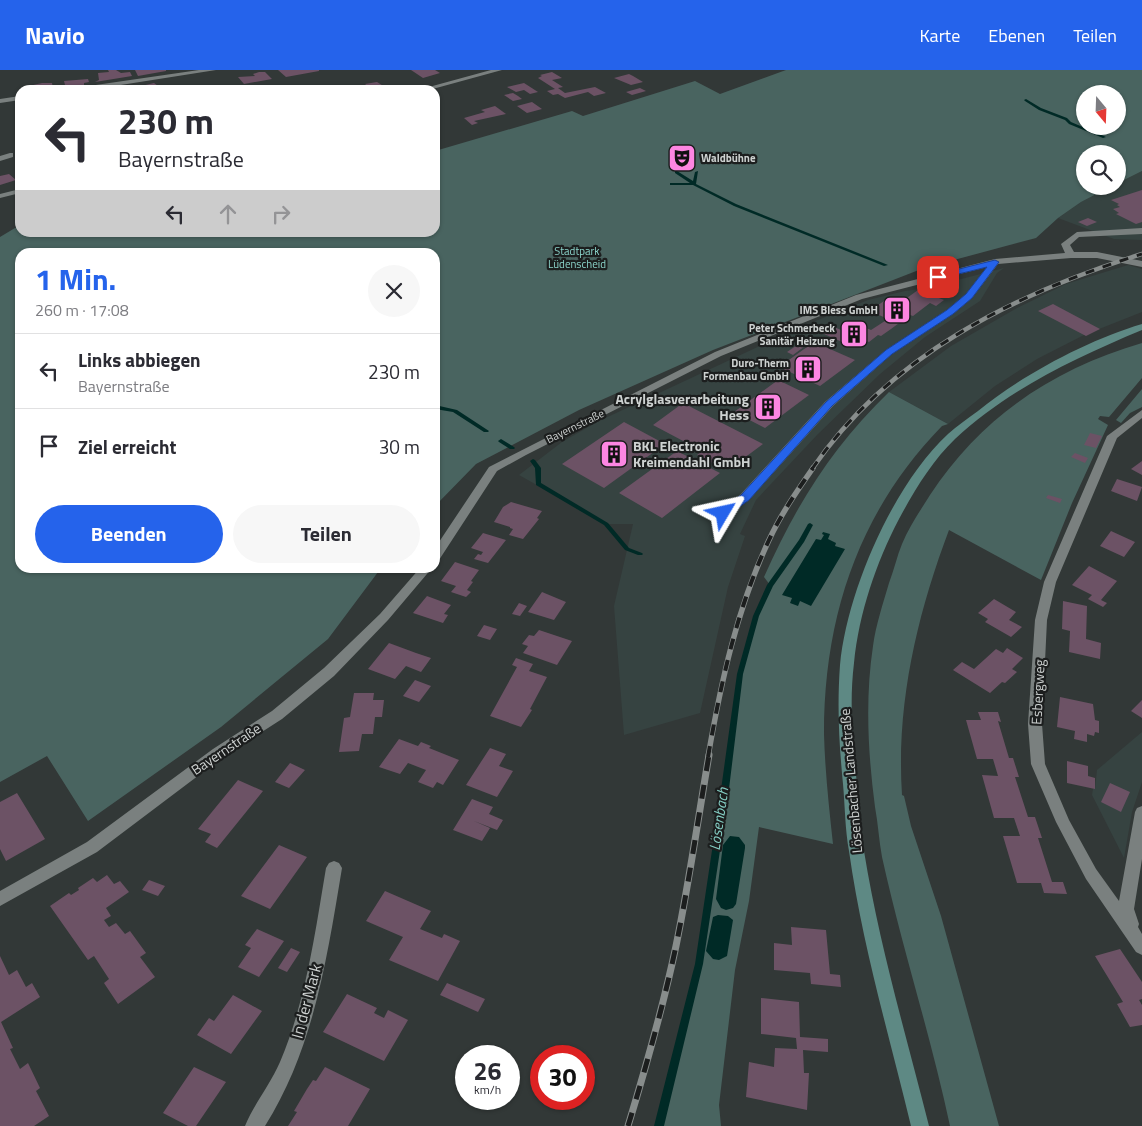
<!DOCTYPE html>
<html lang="de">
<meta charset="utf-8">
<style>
:root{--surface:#fff;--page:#f7f7f7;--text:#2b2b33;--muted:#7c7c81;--line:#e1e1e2;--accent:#2563eb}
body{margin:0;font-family:"Titillium Web",sans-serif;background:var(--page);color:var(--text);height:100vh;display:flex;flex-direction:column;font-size:19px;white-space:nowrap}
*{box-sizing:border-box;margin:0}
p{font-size:16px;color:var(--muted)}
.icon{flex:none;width:28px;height:28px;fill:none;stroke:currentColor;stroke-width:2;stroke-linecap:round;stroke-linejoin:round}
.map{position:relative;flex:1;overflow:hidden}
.details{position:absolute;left:15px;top:178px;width:425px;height:325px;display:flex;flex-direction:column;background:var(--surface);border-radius:15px;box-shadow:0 1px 4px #0004}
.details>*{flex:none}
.hud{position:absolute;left:15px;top:15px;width:425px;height:152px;border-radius:15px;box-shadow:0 1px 4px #0004;background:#fff;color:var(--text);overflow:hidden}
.needle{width:32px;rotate:161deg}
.controls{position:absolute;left:1076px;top:15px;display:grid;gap:10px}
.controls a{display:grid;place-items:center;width:50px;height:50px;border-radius:50%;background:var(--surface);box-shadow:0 1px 4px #0004;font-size:25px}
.speed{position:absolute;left:455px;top:975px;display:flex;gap:10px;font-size:25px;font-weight:700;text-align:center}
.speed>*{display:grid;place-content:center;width:65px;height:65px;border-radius:50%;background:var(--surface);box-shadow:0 1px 4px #0004;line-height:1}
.speed small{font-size:12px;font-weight:400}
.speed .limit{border:8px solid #d22;background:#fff;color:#111}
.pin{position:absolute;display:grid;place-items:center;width:42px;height:42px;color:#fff;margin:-21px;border-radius:10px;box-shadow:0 2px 8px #0006}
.me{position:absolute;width:55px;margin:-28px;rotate:54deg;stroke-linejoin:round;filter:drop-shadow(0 0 4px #0008)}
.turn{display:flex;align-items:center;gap:18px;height:105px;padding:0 20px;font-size:22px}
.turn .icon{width:65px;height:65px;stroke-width:2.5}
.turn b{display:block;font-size:35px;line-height:42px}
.lanes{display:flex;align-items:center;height:48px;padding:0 20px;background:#0003;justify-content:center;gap:25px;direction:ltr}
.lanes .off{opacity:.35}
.round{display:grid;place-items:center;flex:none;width:52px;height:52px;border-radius:26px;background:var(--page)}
.head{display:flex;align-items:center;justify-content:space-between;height:85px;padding:0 20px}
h1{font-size:30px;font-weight:700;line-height:38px;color:var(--accent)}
.cta{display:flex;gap:10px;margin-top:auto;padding:10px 20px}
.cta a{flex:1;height:58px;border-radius:30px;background:var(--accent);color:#fff;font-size:20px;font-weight:700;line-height:58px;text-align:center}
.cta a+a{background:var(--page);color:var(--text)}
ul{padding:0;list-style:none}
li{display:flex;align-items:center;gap:15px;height:75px;padding:0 20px;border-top:1px solid var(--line)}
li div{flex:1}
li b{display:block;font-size:19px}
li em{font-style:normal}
header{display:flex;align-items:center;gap:30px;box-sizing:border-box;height:70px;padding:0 25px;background:var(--accent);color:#fff}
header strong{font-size:24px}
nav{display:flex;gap:28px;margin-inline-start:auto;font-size:18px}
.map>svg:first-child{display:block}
</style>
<header>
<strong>Navio</strong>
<nav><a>Karte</a><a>Ebenen</a><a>Teilen</a></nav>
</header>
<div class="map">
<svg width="1142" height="1056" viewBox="0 0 1142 1056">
<rect width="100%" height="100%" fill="#323837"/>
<path fill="#364341" d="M1142,101V170L1114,169L1058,148L1081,132L1112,116H1118V113Z
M1128,195L1142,199V242L1084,265L1037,289L995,316L948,354L889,322L951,276L1017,238L1066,214Z
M1004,198L997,203L980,231L925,267L880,304L818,364L756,430L740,464L745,466L728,517L700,643L624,665L614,536L633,454H606L519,405L562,372L599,351L798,258L868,230L905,221L941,216L938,215Z
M1142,662V712L1132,742L1124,788L1092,725L1093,719H1095L1097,700Z"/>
<path fill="#496460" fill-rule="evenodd" d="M786,0H1142V101L1118,113V84H1085V116H1112L1081,132L1058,148L1036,168L924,198L713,280L579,340L476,394L435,436V182H20V498H381L328,569L221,657L88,751L47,686L0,712V167L20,155V162H435V81L572,41L583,46L695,11L720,24ZM1085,24H1118V56H1085Z
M1142,273V308L1109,347L1100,346L1098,349L1108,355L1072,433L1041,510L949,460C917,545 896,634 902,725L904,726L911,756L941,846L999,1056H950C931,966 902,878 882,787C879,771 878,753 875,737C868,684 865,629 873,576C876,554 883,534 889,513C894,500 897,486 902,474C909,457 920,441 930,425C981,347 1053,299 1142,273Z
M1142,319V337L1130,343L1121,353L1116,350Z
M889,322L948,354L942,356C859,441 824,546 824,664C825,701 829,737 833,774L759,757L749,831L735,900L719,1035L721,1056H659L699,894L740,604L756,546L770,515L764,507C796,435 832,377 889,322Z"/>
<path fill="#002a26" d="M823,462L830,464L828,469L836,473L835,476L845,479L811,536L800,531L798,536L790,533L792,528L782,525L816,469L821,470L824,465L822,464Z
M730,766L739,767L745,775V778L736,834L733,838L726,840L721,838L716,829L723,775Z
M718,845L728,846L733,850L727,886L719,890L713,889L706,881L713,847Z"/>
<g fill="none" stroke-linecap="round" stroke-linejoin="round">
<path fill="#002a26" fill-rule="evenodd" d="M1026,29L1041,38L1067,48L1071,52L1106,67L1103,68L1069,54L1065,50L1039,40L1025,31L1024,30Z
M675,101H677L693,111L695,102L698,101L696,114L736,134L888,195L884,196L734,136L693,115H670V113H690L675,103Z
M435,335L457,340L489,361L488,362H484L453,342L435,339Z
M501,369L514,377L515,378L514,379H510L499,372L498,371Z
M533,389L535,390L541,398V413L608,453L629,478L642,483L643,484L642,485H638L625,480L604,455L536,415L535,398L530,391Z
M810,453L813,455L804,472L773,516L759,546L743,604L728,727L703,894L664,1056H654L695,894L720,727L737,604L753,546L767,515L799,470L808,454Z"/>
</g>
<path fill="#6c5265" d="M108,0H116L121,3L130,2L132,6L95,12L99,10L98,3L109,2Z
M135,0H166V1L138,6Z
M278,0H319V1L286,7Z
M411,0H435L440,3L423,8Z
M259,2H265L272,9L244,14L238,7L255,6L253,4Z
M552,2L562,8L552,10L563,17L558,18L565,23L595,17L606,23L594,26L588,22L565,28L558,24L553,25L547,21L555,19L538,8L542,6L540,5Z
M629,4L633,6L643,12L631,15L614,8Z
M88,9L89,12L84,13V15L61,19L60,16L65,15L64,11Z
M377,12L385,17L373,20L365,14Z
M42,13H52L53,18L30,20L29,16Z
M154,13L158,16L141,20H124Z
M524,13L538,22L530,24L524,20L516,22L507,17Z
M348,15L355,20H339L336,18Z
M640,18L646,21L632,25L626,22Z
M513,23L518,26L522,29L513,31L504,25Z
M532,32L542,39L527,43L517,36Z
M495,36L506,44L474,51L478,53L472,55L464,48L485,42L481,40Z
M9,104L16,110L0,115V106Z
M1142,120V152L1136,154L1116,144L1119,143L1113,139L1120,137L1117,135L1119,134L1111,130Z
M1088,148L1097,152L1087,156L1078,152Z
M918,220L944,230L936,236L930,233L913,246L910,245L891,259L881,266L878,265L869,272L861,269L851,276L822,263L832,256L841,260L852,252L871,260L888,249L870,241L888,228L900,233Z
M1053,234L1100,259L1086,266L1038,241Z
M803,271L809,273L793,285L787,282Z
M814,272L855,290L820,316L779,297Z
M778,310L809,325L765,358L734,342Z
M683,333L763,374L732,397L729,395L724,399L697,385L702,381L653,355Z
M624,352L665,374L604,418L562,394Z
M1090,363L1102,366L1096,378L1084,375Z
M677,381L720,403L662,448L619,423Z
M1075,383L1088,388L1085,393L1071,387Z
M1142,391V405L1131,399Z
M1117,409L1142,417L1137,431L1111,421Z
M1048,425L1062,429L1060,433L1046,428Z
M511,432L542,441L537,448L539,449L523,469L509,465L513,459L510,458V457L494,452L503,437Z
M1111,461L1135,472L1124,487L1100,476Z
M483,463L506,470L488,493L474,489L478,484L481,485L483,482L471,478Z
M455,492L479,500L471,511L473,512L467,520L471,522L466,527L451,522L456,516L441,511Z
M1089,496L1117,511L1101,530L1107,533L1103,537L1088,529L1092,525L1072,515Z
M542,522L566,532L554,550L528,542Z
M427,526L451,535L444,544L448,545L443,553L413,543Z
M994,529L1016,542L1009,550L1022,557L1011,567L985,552L988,549L978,543Z
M1063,531L1087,536L1086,569L1101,573L1100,589L1069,582L1070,561L1062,559Z
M519,533L527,536L520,546L512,544Z
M484,555L497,559L490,570L477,566Z
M539,560L572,571L557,595L523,583L528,576L522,574L529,565L534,566Z
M389,573L416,583L431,588L421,602L406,596L395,609L368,599Z
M1007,578L1023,588L1012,599L1017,602L1005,613L1002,612L990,623L953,600L962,592L974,599L996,579L1003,583Z
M516,588L533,594L529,601L547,607L530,639L532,640L521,657L490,646L517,597L512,595Z
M415,610L431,616L419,632L403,626Z
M354,623H374L373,630H384L382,647H375L373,664H362L359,681L339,682L344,648L350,647Z
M1060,627L1093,634L1095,650L1099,651V663L1095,662L1094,666L1087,664V672L1074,669L1075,661L1057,657Z
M1142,630V648L1131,641Z
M978,642H998L1001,652L998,651L1009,688H1013L1019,707H1015L1028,747H1035L1042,768H1038L1052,812H1063L1067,824L1044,823L1041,813H1017L1003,766H1020L1014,748H994L982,705L998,706L993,689H977L966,650H981Z
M399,669L418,676L421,672L431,676L429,678L459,690L443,715L437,712L433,718L418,712L426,700L408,693L400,704L379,697Z
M490,678L506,684L499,696L513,701L497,727L466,715Z
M1067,691L1088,696V706L1095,708V719L1067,713Z
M290,693L305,700L289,718L275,712Z
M238,710L263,721L217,778L205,772L211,764L198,759Z
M1110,713L1130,722L1121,742L1101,732Z
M17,723L45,769L6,791L0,779V732Z
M472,729L493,737L489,744L503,750L497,760L474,751L490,758L482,771L453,760Z
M279,775L307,787L270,839L241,826Z
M107,805L114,814L120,811L129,822L106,838L111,846L104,850L109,857L116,853L125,864L130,861L146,883L140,887L155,907L118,934L104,913L109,909L94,886L88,890L50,836L69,823L71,825L79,820L78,818L93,808L97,812Z
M149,810L165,816L158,826L142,820Z
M385,821L431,841L420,859L442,868L444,864L460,871L438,911L389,890L403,867L366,851Z
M791,857L826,860L830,904L840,905L841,917L811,914L810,903L774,900V873L792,875Z
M257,859L284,871L259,907L238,897L251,878L245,875Z
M291,878L300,882L287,902L278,898Z
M1120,879L1142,912V929L1139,930L1142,935V955L1130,957L1117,934L1123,932L1095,886Z
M0,886L9,905L17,900L26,917L32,913L40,927L1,952L13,978L10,979L20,999L28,993L40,1018L36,1021L49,1046L34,1056H0Z
M447,913L485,929L478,942L440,925Z
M347,924L377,938L374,943L384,948L388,940L408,950L384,991L323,962Z
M233,925L262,941L231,984L197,965L209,948L214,951Z
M761,928L799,932L800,967L828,969V982L803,980L804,1003H809L807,1040L746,1027L749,992L774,997L775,978L797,979L796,968L761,964Z
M194,997L226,1012L196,1056H188L163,1043Z
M325,997L370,1019L348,1056H288L297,1042L294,1041L307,1019L313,1010L316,1011Z"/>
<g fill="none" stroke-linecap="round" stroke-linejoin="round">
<path fill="#7a807f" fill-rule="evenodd" d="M199,0H216L89,20H72L75,18Z
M20,26V30L0,33V29Z
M10,83H13V87L0,91V86Z
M1142,158V164L1079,167L1070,175L1074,182H1097L1142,191V197L1097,188H1071L998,194L972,228L953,244L892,284L833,336L749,430L727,446L723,447L717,443L741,424L825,332L886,280L947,240L966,224L987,197L862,229L721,286L526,385L497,401L439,490L435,491V478L489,397L715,282L856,225L995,189L1065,183L1061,174L1077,162Z
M1142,340V348L1117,368L1056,512L1047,550L1042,654L1045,694L1069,750L1096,799L1119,831L1135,742L1137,738L1142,736V789L1134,839L1139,854L1138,857L1142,864V885L1136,882L1086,809L1056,752L1031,694L1028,654L1035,550L1044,512L1107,366Z
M420,498H432L388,550L334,606L282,649L223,687L97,782L0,836V821L87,772L213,679L272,641L324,598L380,544Z
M334,791L339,793L342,798C327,888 314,978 265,1056H245C254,1034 270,1015 280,992C306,931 315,863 326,798L329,793Z"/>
<path fill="#7a807f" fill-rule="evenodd" d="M491,0H502L429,20H418Z
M20,119V123L0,128V124Z"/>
<path fill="#5e8984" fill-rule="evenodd" d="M1142,254V260C1075,288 1009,319 955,369C932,391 914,421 899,449C876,493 859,543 854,593C849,634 853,674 857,715C859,737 860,759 864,781C879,874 906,965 929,1056H911C889,965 862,874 849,781C845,759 845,736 843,714C839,673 837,636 840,595C847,521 893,415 948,364C957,356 968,348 978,341C1022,305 1088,270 1142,254Z"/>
<g stroke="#888d8c" stroke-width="4.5">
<path id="rail-far2" d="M812,399C890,285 1014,224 1142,184"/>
</g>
<g stroke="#888d8c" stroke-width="5.5">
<path id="rail-far1" d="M708,687C721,612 737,538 769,470C781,444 797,421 813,398"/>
</g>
<g stroke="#888d8c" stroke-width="7">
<path id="rail" d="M628,1056C646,997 663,937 676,876C689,813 698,749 709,685"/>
</g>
<use href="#rail-far2" stroke="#1c1e1e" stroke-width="3" stroke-dasharray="9" stroke-linecap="butt"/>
<use href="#rail-far1" stroke="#1c1e1e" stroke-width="4" stroke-dasharray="11" stroke-linecap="butt"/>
<use href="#rail" stroke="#1c1e1e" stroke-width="5" stroke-dasharray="14" stroke-linecap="butt"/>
</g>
<path fill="#2563eb" stroke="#184099" d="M995,190L999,192L972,228L953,244L892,284L832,336L749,430L727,446H719L718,443L719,441L741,425L826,332L886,280L947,240L966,224L987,197L938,209L933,207L935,205Z"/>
<defs>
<g id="theatre-square" transform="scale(1.4375)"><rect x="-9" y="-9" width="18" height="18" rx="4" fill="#fd86e2" stroke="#1c1e1e"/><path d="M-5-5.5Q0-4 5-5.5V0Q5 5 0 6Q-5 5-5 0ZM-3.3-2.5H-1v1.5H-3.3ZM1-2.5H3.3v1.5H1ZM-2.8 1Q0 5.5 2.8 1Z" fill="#111"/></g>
<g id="building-square" transform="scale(1.4375)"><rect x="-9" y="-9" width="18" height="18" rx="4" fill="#fd86e2" stroke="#1c1e1e"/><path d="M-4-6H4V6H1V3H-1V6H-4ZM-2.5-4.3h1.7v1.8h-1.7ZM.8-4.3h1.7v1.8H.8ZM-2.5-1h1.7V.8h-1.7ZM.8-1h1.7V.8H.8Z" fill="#111"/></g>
</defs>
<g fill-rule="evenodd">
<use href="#theatre-square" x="682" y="88"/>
<use href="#building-square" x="897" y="240"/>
<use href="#building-square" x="854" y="264"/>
<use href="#building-square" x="808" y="299"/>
<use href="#building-square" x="768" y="337"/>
<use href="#building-square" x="614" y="384"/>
</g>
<g text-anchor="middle" stroke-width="4.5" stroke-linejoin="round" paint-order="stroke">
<g font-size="11" font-weight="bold" fill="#ced2d1" stroke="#1c1e1e" text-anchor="end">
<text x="701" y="92" text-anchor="start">Waldbühne</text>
<text x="878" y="244">IMS Bless GmbH</text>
<text x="835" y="262">Peter Schmerbeck<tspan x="835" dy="13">Sanitär Heizung</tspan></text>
<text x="789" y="297">Duro-Therm<tspan x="789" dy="13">Formenbau GmbH</tspan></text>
</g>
<g font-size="11" fill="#8cd6cc" stroke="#1c1e1e">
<text x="577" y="185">Stadtpark<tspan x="577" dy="13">Lüdenscheid</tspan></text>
</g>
<g font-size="11" fill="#ced2d1" stroke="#1c1e1e">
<text transform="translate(575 356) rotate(-26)" y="4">Bayernstraße</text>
</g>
<g font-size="14" font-weight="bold" fill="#ced2d1" stroke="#1c1e1e" text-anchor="end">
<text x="749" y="334">Acrylglasverarbeitung<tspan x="749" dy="16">Hess</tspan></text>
<text x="633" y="381" text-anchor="start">BKL Electronic<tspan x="633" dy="16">Kreimendahl GmbH</tspan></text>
</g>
<g font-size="14" fill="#ced2d1" stroke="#1c1e1e">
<text transform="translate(1038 622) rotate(-87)" y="5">Esbergweg</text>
<text transform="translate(226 679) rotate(-34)" y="5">Bayernstraße</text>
<text transform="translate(851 711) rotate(-95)" y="5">Lösenbacher Landstraße</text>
</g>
<g font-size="15" font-style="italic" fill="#85cfc5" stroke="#1c1e1e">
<text transform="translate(719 749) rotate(-82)" y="5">Lösenbach</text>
</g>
<g font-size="16" fill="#ced2d1" stroke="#1c1e1e">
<text transform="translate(306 931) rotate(-75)" y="6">In der Mark</text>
</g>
</g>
</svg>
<div class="controls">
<a><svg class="needle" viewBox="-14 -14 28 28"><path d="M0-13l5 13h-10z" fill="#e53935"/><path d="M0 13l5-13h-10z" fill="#7c7c81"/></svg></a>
<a><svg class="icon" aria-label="search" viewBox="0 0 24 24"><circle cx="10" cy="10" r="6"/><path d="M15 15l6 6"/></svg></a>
</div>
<div class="speed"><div>26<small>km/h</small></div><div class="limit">30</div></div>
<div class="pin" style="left:938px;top:207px;background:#d93025"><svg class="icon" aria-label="arrive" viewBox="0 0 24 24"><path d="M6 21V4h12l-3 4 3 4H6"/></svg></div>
<svg class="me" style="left:723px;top:443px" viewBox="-20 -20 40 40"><path d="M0-17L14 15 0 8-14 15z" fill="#2563eb" stroke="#fff" stroke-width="4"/></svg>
<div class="hud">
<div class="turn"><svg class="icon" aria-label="left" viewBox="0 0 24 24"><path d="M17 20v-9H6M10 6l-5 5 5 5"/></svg><div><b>230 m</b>Bayernstraße</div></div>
<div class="lanes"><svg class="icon" aria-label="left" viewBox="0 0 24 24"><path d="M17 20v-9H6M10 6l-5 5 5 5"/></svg><svg class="icon off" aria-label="ahead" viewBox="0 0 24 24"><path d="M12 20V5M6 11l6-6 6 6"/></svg><svg class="icon off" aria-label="right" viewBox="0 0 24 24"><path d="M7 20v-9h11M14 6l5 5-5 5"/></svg></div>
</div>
<section class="details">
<div class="head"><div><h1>1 Min.</h1><p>260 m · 17:08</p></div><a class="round"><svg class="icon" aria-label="close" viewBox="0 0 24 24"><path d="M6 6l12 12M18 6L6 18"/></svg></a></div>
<ul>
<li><svg class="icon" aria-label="left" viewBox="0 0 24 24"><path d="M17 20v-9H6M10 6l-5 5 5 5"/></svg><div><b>Links abbiegen</b><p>Bayernstraße</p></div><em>230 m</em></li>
<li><svg class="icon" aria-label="arrive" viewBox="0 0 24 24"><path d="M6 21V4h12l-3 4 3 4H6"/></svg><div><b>Ziel erreicht</b></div><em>30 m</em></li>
</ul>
<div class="cta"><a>Beenden</a><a>Teilen</a></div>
</section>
</div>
